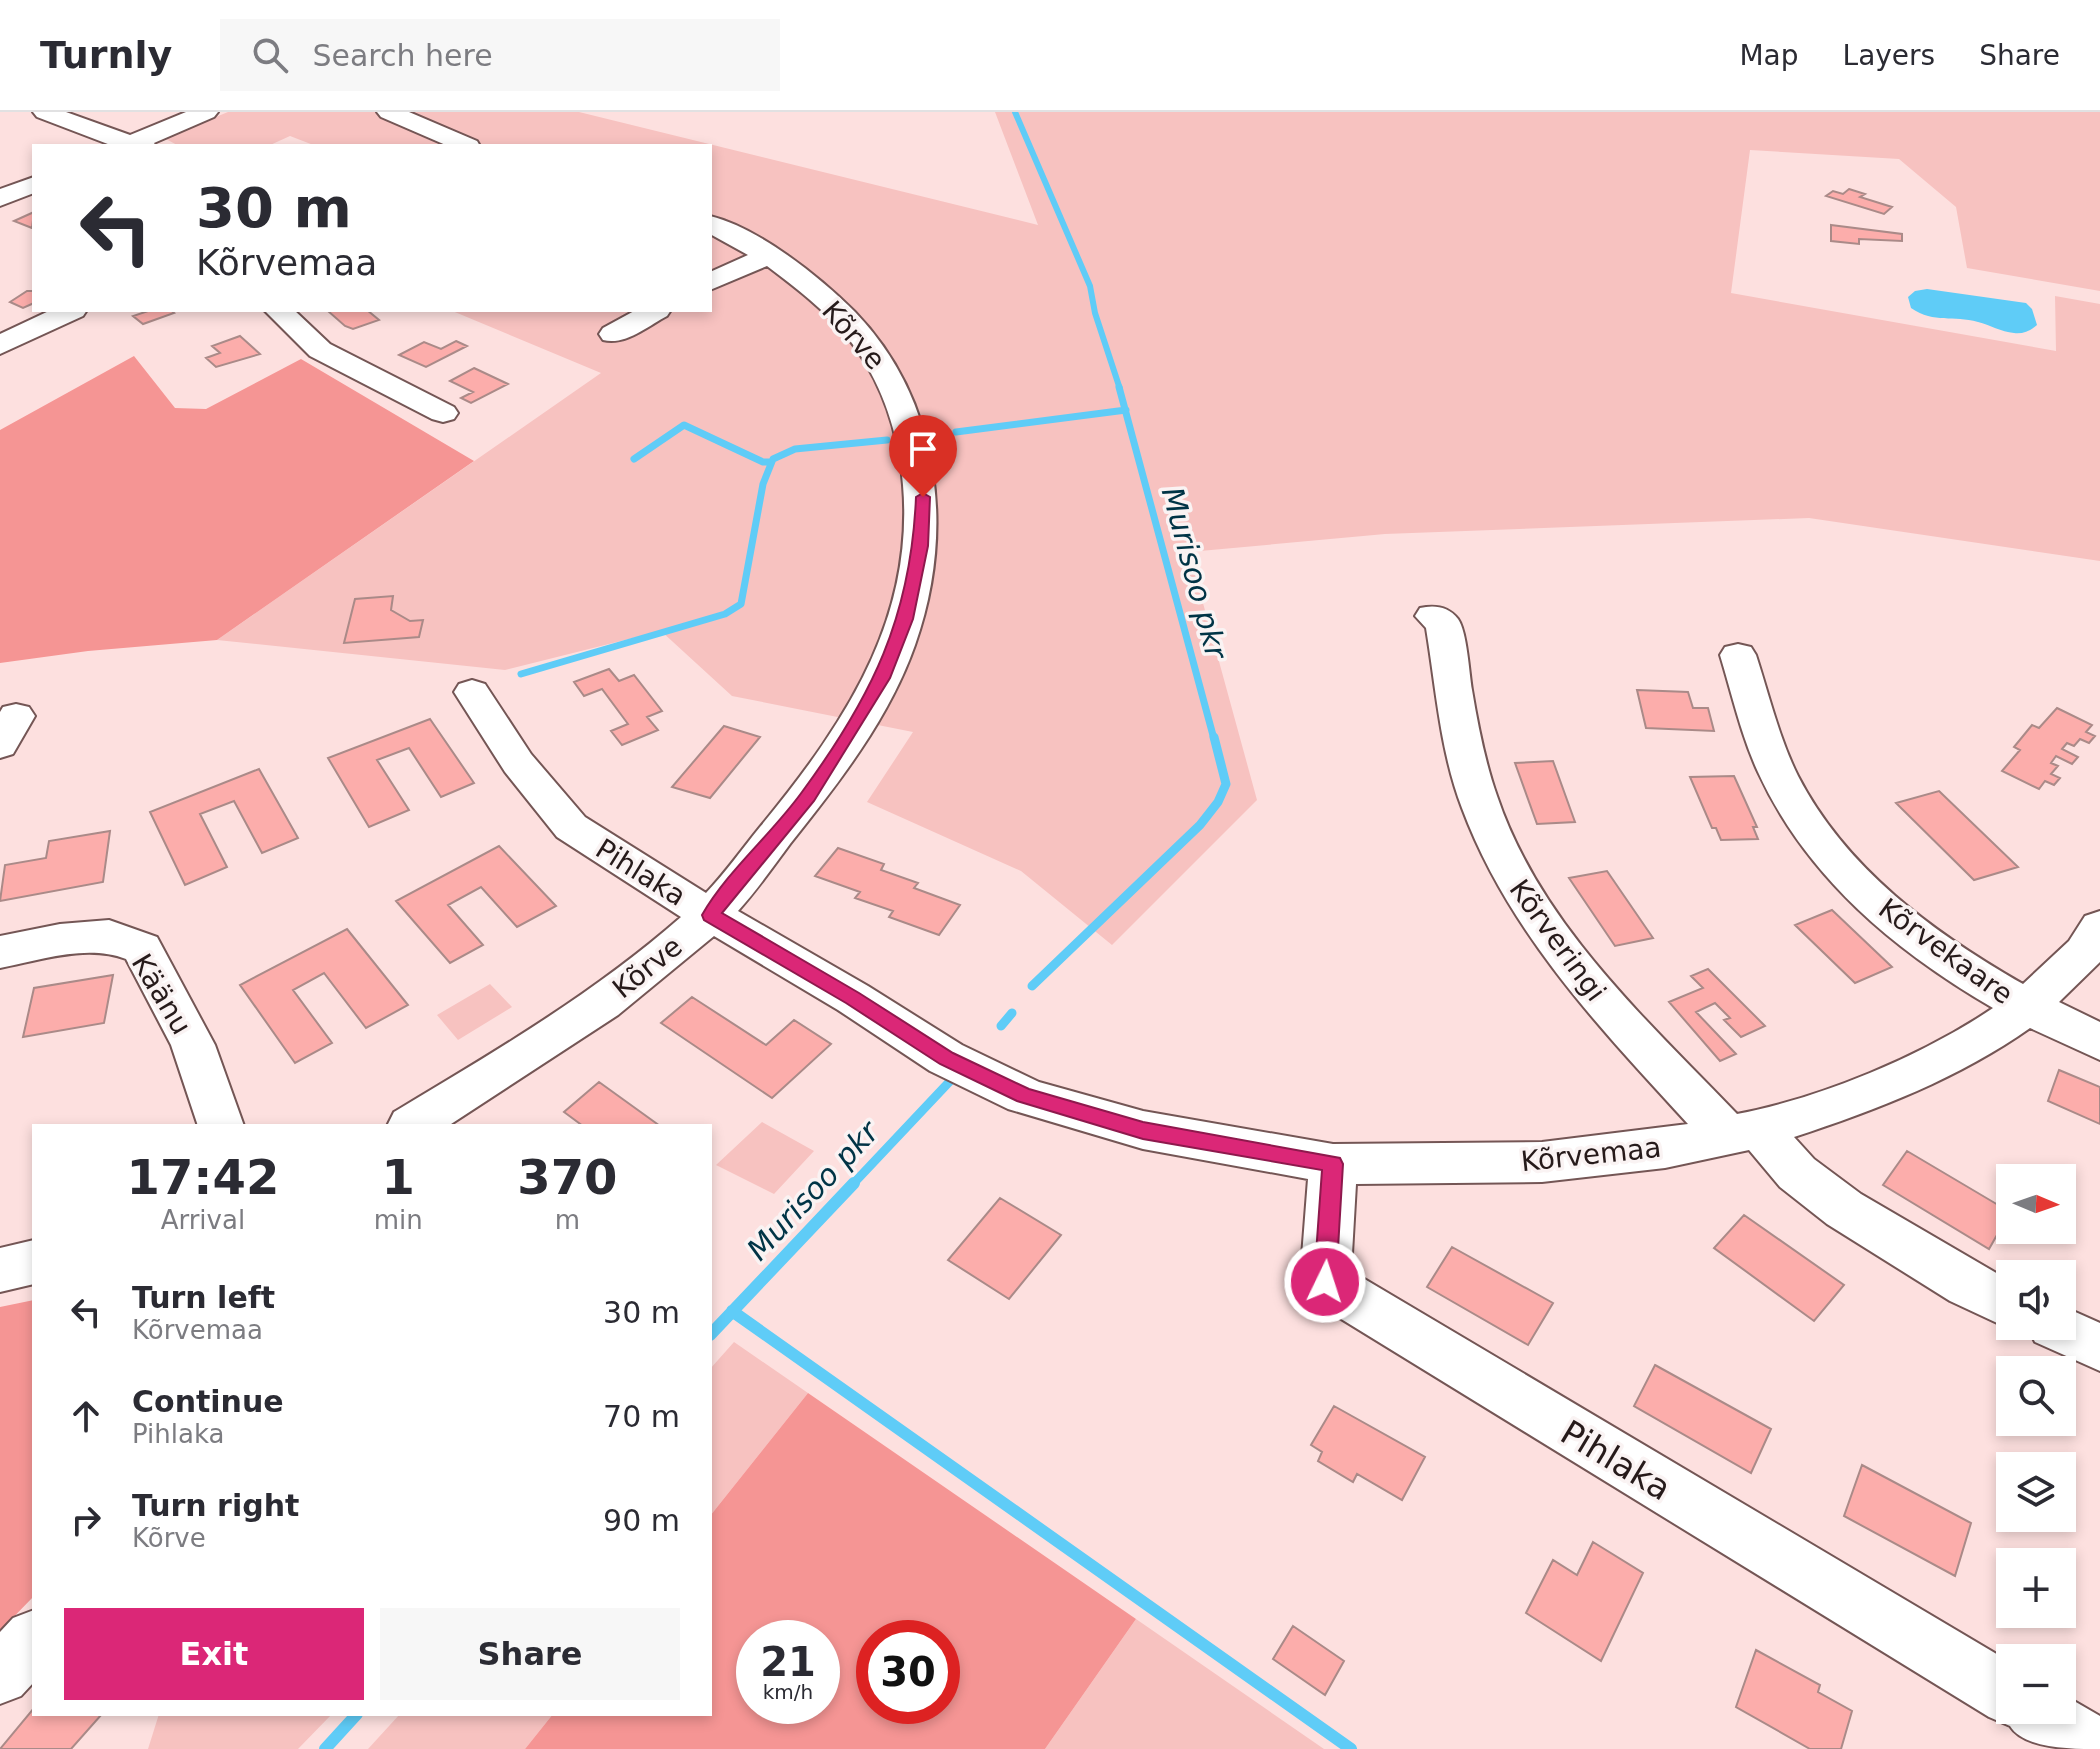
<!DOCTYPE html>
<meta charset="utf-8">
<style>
:root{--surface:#fff;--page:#f7f7f7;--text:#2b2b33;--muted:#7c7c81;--line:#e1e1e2;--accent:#db2777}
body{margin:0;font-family:"DejaVu Sans",sans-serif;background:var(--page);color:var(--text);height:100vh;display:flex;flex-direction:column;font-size:30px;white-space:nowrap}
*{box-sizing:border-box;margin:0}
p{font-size:26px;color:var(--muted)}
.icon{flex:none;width:44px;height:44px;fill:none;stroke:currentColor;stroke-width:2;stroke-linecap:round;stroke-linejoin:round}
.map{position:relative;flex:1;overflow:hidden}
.sheet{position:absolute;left:32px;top:1012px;width:680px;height:592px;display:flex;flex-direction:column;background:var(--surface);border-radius:0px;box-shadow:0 4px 12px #0003}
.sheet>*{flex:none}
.hud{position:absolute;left:32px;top:32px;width:680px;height:168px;border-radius:0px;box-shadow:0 4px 12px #0003;background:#fff;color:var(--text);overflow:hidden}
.needle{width:52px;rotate:92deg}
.tools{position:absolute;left:1996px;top:1052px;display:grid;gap:16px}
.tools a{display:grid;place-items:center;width:80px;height:80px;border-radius:0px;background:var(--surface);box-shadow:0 4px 12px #0003;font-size:40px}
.speed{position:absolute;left:736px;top:1508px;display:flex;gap:16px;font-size:40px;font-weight:700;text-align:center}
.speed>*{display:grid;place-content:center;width:104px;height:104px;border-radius:50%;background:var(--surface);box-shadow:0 4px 12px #0003;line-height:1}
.speed small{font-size:20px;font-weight:400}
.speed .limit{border:12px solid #d22;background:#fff;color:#111}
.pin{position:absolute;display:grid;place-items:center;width:68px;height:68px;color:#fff;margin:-82px -34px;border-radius:50% 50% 50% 0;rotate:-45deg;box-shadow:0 0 8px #0007}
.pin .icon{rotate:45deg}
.me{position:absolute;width:88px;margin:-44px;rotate:4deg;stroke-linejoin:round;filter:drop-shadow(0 0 6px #0008)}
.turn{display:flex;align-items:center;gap:28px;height:168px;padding:0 32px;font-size:36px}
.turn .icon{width:104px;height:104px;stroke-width:2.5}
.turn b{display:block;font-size:56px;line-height:68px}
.eta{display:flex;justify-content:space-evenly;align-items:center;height:136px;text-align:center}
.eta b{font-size:48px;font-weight:800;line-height:56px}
.action{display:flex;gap:16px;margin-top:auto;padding:16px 32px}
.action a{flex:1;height:92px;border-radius:0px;background:var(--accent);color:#fff;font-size:32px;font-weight:800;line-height:92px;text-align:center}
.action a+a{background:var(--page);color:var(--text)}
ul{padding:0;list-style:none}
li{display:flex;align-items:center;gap:24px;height:104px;padding:0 32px}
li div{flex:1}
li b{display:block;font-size:30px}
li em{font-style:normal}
header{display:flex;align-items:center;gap:48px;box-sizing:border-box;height:112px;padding:0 40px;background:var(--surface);border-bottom:2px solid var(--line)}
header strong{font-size:38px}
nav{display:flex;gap:44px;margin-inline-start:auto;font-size:28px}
.search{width:560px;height:72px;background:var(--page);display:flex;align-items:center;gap:20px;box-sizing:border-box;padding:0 28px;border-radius:0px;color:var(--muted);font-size:30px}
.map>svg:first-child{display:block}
</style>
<header>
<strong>Turnly</strong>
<div class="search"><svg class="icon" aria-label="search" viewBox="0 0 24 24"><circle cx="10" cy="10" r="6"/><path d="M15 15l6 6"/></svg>Search here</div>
<nav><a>Map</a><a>Layers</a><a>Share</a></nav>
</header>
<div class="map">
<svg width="2100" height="1637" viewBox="0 0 2100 1637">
<rect width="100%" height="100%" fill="#fde0df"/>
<path fill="#f7c2c0" d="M228,0H579L1038,113L995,0H2100V179L1967,156L1956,95L1899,47L1750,38L1731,181L2056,239L2055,184L2100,192V449L1809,406L1385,422L1189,440L1257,688L1112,833L1021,759L867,690L913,620L732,584L661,519L505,558L217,528L601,261L450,198H710V34H316L290,24L268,34H179L164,26Z
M490,872L512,895L458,928L437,903Z
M762,1010L814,1039L774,1082L716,1053Z
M734,1230L808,1281L710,1404V1257Z
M1136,1507L1324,1637H1045Z
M159,1602H332L298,1637H148Z
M400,1602H553L525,1637H368Z"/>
<path fill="#f59594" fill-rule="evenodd" d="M134,244L175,296L206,297L301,247L474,349L217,528L88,539L0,551V318Z
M34,1188V1484L0,1519V1195Z
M808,1281L1136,1507L1045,1637H525L553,1602H710V1404ZM754,1526H822V1594H754ZM874,1526H942V1594H874Z"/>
<path fill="#5fccf7" d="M1927,177L2026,191L2032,197L2037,213C2030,219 2023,222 2014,221C2001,220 1990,213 1978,210C1953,203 1935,212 1911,196L1908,185L1915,179Z"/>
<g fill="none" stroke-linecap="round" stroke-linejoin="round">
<path stroke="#5fccf7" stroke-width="6" d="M1015,0L1090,174L1095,201L1120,277"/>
<path stroke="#5fccf7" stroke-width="7" d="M1119,275L1214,627
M956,320L1126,298
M634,347L684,313L763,350H771
M521,562L725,502L741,492L763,372L773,347L795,337L887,328"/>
<path stroke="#5fccf7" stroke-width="9" d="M1032,874L1200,713L1218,690L1226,672L1214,625
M1001,914L1012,901
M852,1073L951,968"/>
<path stroke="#5fccf7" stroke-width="12" d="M732,1199L1351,1637
M710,1223L854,1071
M325,1637L357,1602"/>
</g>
<path fill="#fcadab" stroke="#aa8a88" stroke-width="2" d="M1849,77L1865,82L1860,85L1892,95L1884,102L1826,84L1833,79L1843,82Z
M34,100L32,116L14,109Z
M1831,113L1902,122V129L1859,127V132L1831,129Z
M27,179H34V191L23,196L10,190Z
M151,198H170L174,201L143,212L133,204Z
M332,198H367L379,208L353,217L345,214L328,199Z
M240,224L260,242L216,255L206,246L220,241L212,234Z
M456,229L467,234L426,255L399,243L424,230L441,237Z
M474,256L508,272L471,291L461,286L473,280L450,269Z
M393,484L391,498L410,509L423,508L419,525L344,531L355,487Z
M609,557L619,569L634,563L662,599L647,605L658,618L622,633L611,619L628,612L602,577L584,584L574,570Z
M1637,578L1688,580L1693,596H1708L1714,619L1646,616Z
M2057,596L2092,613L2086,620L2095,624L2089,631L2080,627L2074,634L2067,631L2062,637L2078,645L2072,652L2056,644L2051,651L2058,654L2051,662L2060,666L2054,673L2045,669L2039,677L2002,659L2020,638L2014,635L2032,613L2039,616Z
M430,607L474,671L441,685L409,636L377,648L409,698L369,715L328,646Z
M724,614L760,625L710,686L672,675Z
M1553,649L1575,710L1537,712L1515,651Z
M259,657L298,726L262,741L234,689L200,702L227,755L185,773L150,700Z
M1734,664L1757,715H1753L1758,727L1721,728L1716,716H1712L1690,665Z
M1939,679L2018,755L1974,768L1896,691Z
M110,719L103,770L0,789L5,753L46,746L49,729Z
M499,734L556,794L517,815L481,775L448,793L483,833L450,851L396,789Z
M838,736L884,752L881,758L918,771L914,776L960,793L939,823L889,805L893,799L855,786L860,780L815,764Z
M1607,759L1653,826L1615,834L1569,766Z
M1832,798L1892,855L1855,871L1795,813Z
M347,817L408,893L366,916L324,861L293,878L332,931L295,951L240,873Z
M1708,857L1765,914L1741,925L1724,908L1730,906L1715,891L1696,900L1736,942L1720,949L1669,890L1703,876L1691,864Z
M113,863L104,911L23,925L34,876Z
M692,885L766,933L794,908L831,932L772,986L661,911Z
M2059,958L2100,975V1012L2048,989Z
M599,970L660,1014H583L564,1000Z
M1907,1039L2010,1100L1989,1137L1883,1073Z
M1000,1086L1061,1123L1009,1187L948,1148Z
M1744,1103L1844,1173L1814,1209L1714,1136Z
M1452,1135L1553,1191L1528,1233L1427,1175Z
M1655,1253L1771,1317L1751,1361L1634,1294Z
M1334,1294L1425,1345L1402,1388L1357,1362L1353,1370L1318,1349L1322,1340L1311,1333Z
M1862,1353L1971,1411L1955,1464L1844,1404Z
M1593,1430L1643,1461L1601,1549L1526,1501L1553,1448L1577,1463Z
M1293,1514L1344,1549L1325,1583L1273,1547Z
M1756,1538L1820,1573L1818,1580L1852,1599L1841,1637H1810L1736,1595Z
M34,1596V1602H102L71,1637H0Z"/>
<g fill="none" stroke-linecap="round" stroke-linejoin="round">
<g stroke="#745655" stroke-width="4">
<path id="minor" d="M33,0H66L130,23L186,0H218L214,5L154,31L156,34H113L37,5Z
M377,0H409L477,29L480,34H448L381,5Z
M34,65V81L0,94V77Z
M710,104C759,116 820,165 855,200C941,289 955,420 915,533C889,607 838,672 790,732C773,755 757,778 738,799L868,874L962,933L1039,970L1143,999L1333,1032L1542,1030L1688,1012C1600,916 1508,820 1462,696C1440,639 1436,576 1426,516L1415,504L1420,496C1434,493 1448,494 1458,507C1467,520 1469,560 1472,578C1478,614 1485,650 1497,684C1540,812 1646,907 1737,1002C1821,986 1922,944 1993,896C1895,839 1806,765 1758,660C1741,623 1732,582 1720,543L1725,535L1738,532L1751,535L1756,543C1769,583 1779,626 1798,664C1846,757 1934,821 2023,872L2069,829L2085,804L2100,799V850L2059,890L2100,910V948L2030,916C1959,966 1877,998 1794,1025L1814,1047L1861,1082L2010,1169V1214H2017L2010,1217L1950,1189L1827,1112L1780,1075L1749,1038L1665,1056L1542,1070L1356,1072L1351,1159L2010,1550V1598H2062V1582L2100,1604V1637C2072,1637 2024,1637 2010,1614L1989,1605L1307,1186L1300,1170L1308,1067L1143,1037L1008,997L930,959L838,898L714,824L618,903L448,1014H387L394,1000C493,941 593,882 681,805L557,725L505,660L454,580L459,572L472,568L485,572L531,642L585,705L706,781C726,760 742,737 760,715C849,607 923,495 900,348C893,305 876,261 848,226C825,198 796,176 767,154L710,178V160L748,143L710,122Z
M51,198H87L83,204L0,242V222Z
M264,198H294L330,232L454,295L458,301L454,307L443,310L432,307L310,244Z
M636,198H671L667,204C648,214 625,234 603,228L599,222L603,216Z
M16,592L29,595L35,604L13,642L0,646V600L3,595Z
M109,808L157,825L215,933L244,1014H198L171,933L126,847C87,832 41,848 0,856V824L60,812Z
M34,1128V1172L0,1180V1136Z
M2062,1194L2100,1211V1259L2035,1230L2027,1214H2062Z
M34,1498V1570L21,1584L0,1592V1520L13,1506Z"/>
</g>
<use href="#minor" fill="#fff" fill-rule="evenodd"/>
</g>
<path fill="#db2777" stroke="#8e194d" stroke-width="2" d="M923,381L930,385L928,434L913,507L890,566L814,689L722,801L859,881L953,941L1029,977L1143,1010L1340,1046L1343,1052L1336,1170L1333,1177L1325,1180L1317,1177L1314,1170L1322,1058L1143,1027L1017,989L940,952L846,891L704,808L702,803C728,758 771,723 802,680C872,585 911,505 916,385Z"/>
<g text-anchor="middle" stroke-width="7" stroke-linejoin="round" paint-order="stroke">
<g font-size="28" fill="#261a1a" stroke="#faf3f3">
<text transform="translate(854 223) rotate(49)" y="10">Kõrve</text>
<text transform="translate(641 760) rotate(32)" y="10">Pihlaka</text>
<text transform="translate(1558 828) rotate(54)" y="10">Kõrveringi</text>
<text transform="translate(1946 839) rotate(36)" y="10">Kõrvekaare</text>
<text transform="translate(647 855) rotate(-39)" y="10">Kõrve</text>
<text transform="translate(162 882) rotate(59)" y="10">Käänu</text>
<text transform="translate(1591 1042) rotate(-6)" y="10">Kõrvemaa</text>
</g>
<g font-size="30" font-style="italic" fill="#003446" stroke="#faf3f3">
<text transform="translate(1194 461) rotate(75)" y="10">Murisoo pkr</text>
<text transform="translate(813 1079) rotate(-47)" y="10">Murisoo pkr</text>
</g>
<g font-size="34" fill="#261a1a" stroke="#faf3f3">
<text transform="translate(1616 1348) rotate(31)" y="12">Pihlaka</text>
</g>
</g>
</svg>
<div class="tools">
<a><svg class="needle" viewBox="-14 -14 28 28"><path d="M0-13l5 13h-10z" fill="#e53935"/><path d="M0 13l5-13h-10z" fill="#7c7c81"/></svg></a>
<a><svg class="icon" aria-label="sound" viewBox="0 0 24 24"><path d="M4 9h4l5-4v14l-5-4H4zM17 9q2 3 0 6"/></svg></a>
<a><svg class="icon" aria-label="search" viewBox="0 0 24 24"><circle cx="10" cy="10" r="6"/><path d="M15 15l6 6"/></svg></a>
<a><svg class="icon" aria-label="layers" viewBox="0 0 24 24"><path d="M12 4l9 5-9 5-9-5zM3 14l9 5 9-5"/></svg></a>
<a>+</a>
<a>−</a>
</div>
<div class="speed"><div>21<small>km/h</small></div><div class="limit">30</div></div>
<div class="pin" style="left:923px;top:385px;background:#d93025"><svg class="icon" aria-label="arrive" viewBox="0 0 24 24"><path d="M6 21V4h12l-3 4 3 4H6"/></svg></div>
<svg class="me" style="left:1325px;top:1170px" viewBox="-20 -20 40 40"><circle r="17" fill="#db2777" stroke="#fff" stroke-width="3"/><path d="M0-11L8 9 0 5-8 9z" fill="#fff"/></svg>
<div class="hud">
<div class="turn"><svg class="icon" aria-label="left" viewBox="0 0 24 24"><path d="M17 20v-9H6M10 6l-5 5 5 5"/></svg><div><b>30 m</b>Kõrvemaa</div></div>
</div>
<section class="sheet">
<div class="eta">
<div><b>17:42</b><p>Arrival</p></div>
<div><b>1</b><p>min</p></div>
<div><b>370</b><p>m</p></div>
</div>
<ul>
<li><svg class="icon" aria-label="left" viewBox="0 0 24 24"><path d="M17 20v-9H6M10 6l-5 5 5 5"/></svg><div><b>Turn left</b><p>Kõrvemaa</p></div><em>30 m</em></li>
<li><svg class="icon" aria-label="ahead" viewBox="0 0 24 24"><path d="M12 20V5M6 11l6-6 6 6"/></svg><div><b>Continue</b><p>Pihlaka</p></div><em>70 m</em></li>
<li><svg class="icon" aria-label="right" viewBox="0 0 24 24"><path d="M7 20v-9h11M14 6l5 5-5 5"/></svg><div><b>Turn right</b><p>Kõrve</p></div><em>90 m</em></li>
</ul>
<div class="action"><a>Exit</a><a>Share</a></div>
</section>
</div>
